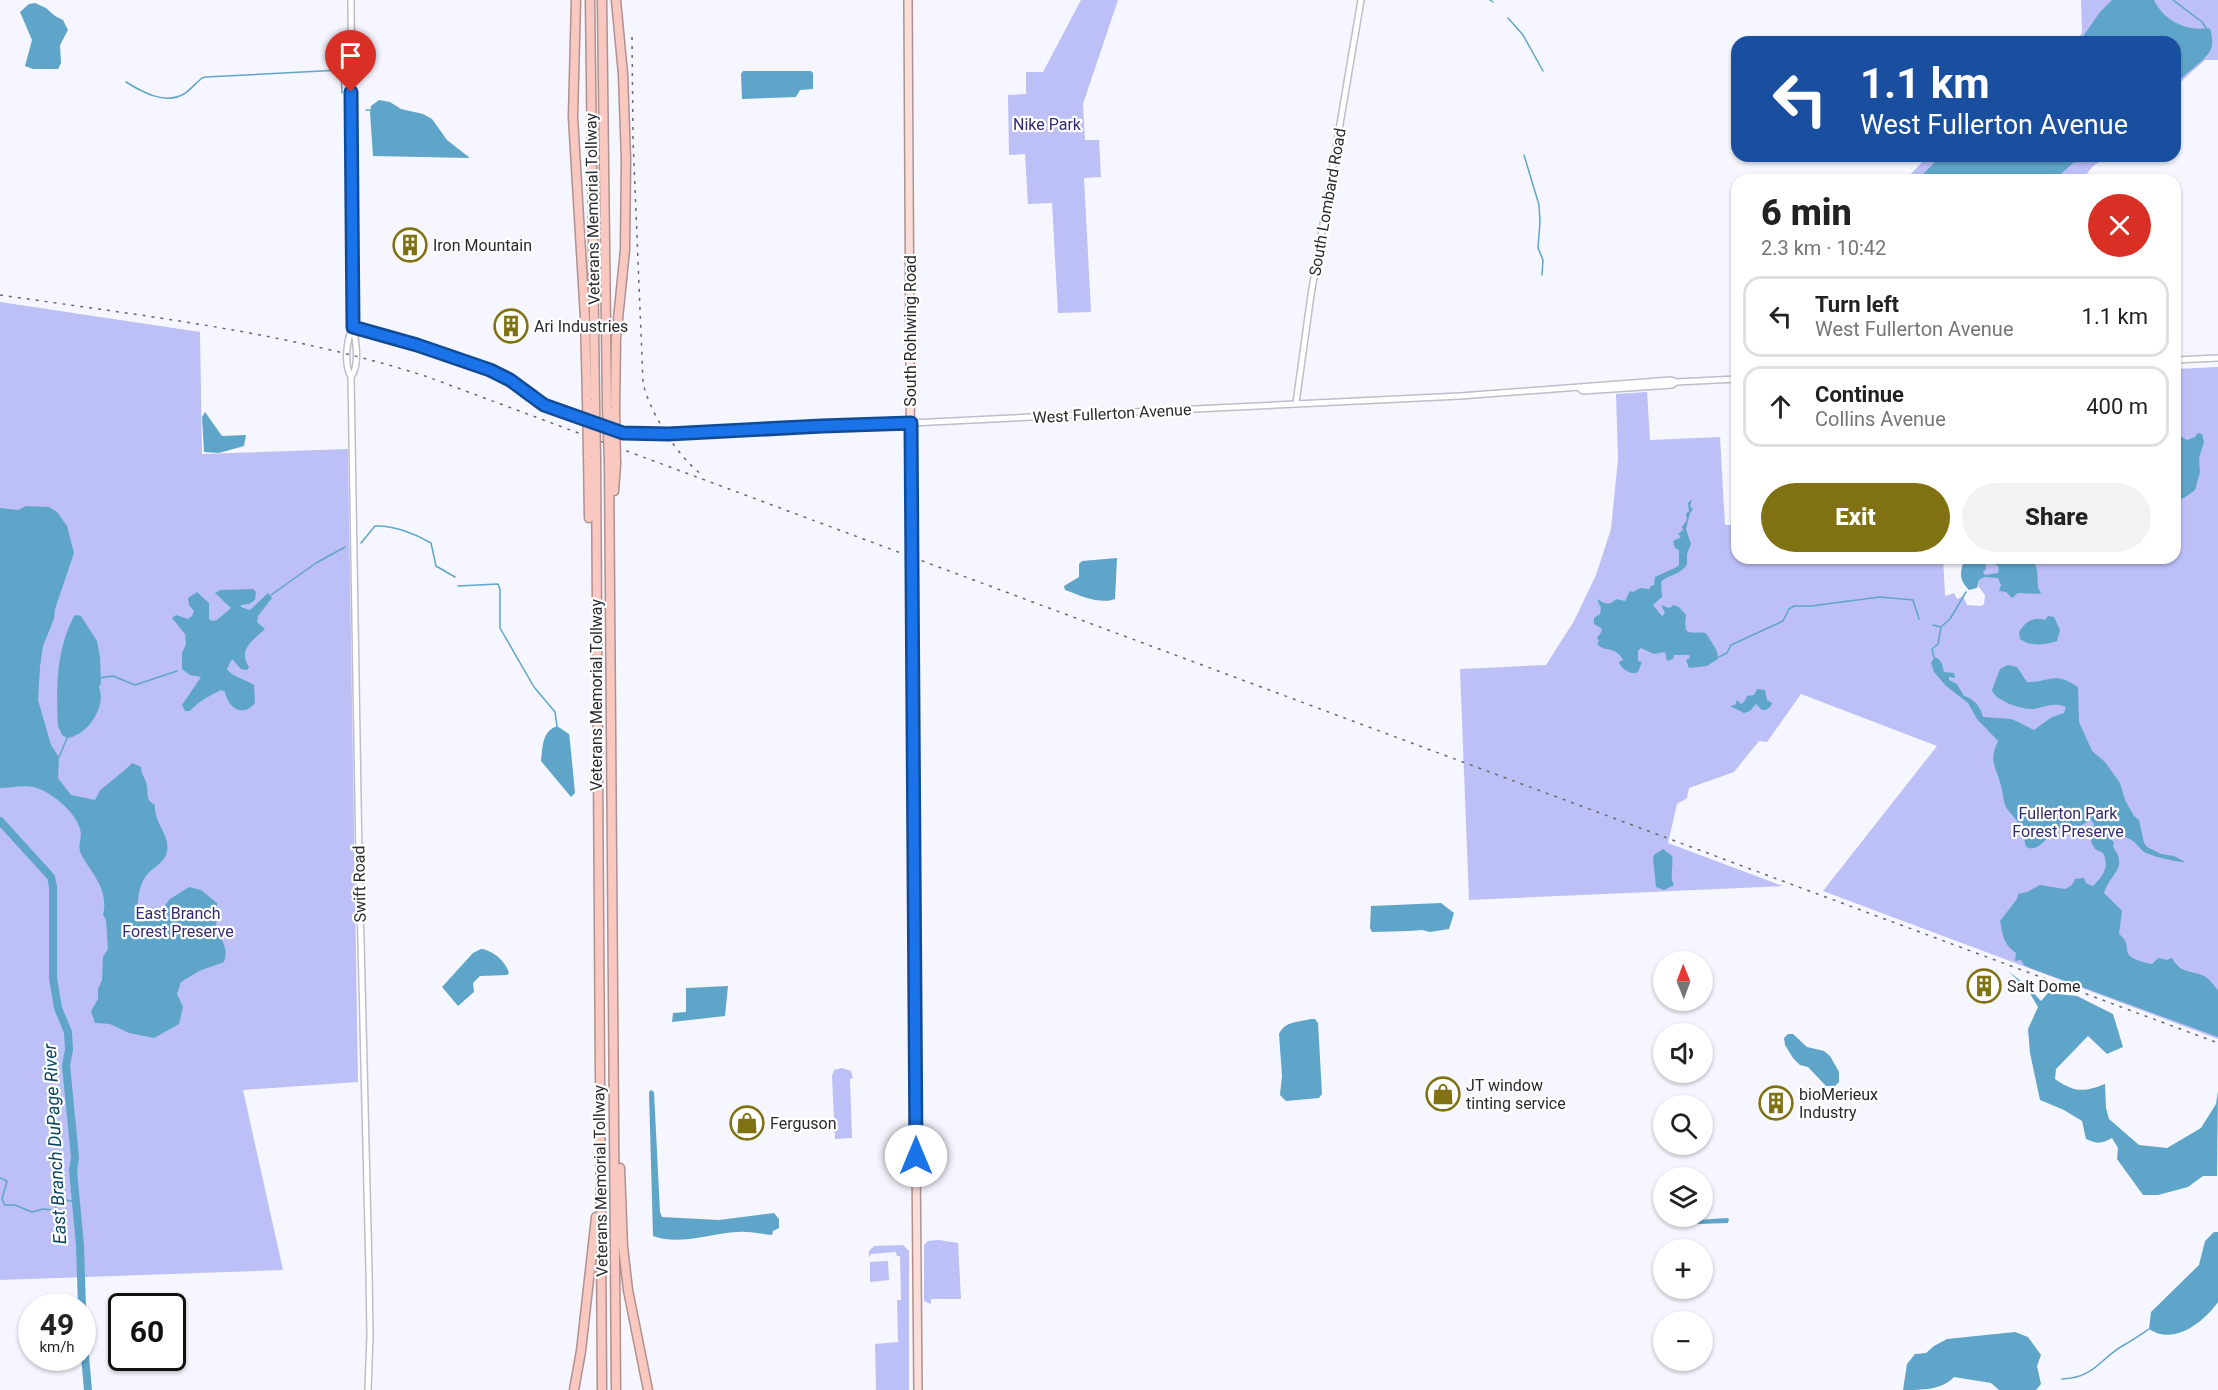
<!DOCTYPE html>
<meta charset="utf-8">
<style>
:root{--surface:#fff;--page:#f2f2f2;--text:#222;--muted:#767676;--line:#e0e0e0;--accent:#807213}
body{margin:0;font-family:Roboto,sans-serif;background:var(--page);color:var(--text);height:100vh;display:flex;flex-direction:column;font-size:22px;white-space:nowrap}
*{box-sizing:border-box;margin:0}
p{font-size:20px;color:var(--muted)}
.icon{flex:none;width:33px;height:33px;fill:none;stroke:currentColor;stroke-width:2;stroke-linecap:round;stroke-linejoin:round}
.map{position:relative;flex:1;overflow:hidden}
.drawer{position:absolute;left:1731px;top:174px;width:450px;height:390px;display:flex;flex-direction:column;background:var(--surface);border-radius:18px;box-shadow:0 2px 4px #0004}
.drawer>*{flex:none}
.guide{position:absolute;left:1731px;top:36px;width:450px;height:126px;border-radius:18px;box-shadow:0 2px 4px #0004;background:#1a4fa0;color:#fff;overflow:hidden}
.needle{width:39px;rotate:359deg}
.tools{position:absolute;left:1653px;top:951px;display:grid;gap:12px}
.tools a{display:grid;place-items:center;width:60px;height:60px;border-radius:50%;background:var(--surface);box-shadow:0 2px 4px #0004;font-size:30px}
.speed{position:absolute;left:18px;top:1293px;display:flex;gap:12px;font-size:30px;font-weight:700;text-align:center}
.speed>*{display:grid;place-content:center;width:78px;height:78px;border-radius:50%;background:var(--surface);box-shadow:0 2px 4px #0004;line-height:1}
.speed small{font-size:15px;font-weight:400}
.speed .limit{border:3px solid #111;border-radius:9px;background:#fff;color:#111}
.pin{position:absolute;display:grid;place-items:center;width:51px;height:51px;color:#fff;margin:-62px -26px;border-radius:50% 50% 50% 0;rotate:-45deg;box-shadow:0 0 6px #0007}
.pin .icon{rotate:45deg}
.me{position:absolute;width:66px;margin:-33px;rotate:0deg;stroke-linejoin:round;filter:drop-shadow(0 0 4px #0008)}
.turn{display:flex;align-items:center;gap:21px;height:126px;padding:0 30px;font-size:27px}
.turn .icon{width:78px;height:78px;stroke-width:2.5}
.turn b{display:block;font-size:42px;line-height:51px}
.round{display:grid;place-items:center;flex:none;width:63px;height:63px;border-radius:32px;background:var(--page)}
.summary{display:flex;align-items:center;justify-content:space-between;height:102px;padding:0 30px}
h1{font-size:36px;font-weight:800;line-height:45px}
.cta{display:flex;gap:12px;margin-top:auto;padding:12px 30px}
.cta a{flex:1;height:69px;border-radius:36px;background:var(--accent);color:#fff;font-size:24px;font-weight:800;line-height:69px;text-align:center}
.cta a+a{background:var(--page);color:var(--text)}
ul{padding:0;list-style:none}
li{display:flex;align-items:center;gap:18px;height:81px;margin:0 12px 9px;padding:0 18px;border:3px solid var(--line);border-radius:18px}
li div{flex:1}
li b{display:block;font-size:22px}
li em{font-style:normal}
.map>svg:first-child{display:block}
</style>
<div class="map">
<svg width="2218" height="1390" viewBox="0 0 2218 1390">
<rect width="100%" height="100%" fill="#f5f6ff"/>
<path fill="#bcc0f6" d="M1081,0H1118L1083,104L1085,140H1099L1101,177L1084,178L1091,312L1058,313L1052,203L1028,204L1025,154L1009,155L1008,95L1026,94V72H1043Z
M2081,0H2218V60H2205L2175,87V42H2075L2082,33Z
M1928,156H2122V157C2103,158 2091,163 2084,180H1905Z
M0,302L200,332L202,454L348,449L358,1082L243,1090L283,1270L0,1280Z
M2218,367V1039L1823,891L1937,746L1801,694L1767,742L1759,741L1734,772L1689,788L1687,798L1677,804L1668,843L1783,886L1469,900L1460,669L1546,665L1574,621L1596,575L1611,529L1618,459L1616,394L1647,392L1650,440L1720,437L1725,525H1737V558H1943L1945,596L1954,593L1957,599L1963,596L1967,605L1981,606L1984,604L1985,595L1978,586L1979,580L1985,569L1983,558H2175V369Z
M842,1068L851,1071L853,1078L850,1079L852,1138L835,1139L832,1076L834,1070Z
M939,1240L958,1243L961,1299H931V1304L924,1301V1245L928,1241Z
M903,1245L909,1251V1390H876L875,1344L898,1342L897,1300H901L900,1256H897L896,1252L871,1254L869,1258V1251L874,1246Z
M888,1261L889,1280L870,1282V1262Z"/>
<path fill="#5fa5c9" d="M2112,0H2154C2163,20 2187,32 2208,28L2211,30C2211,35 2213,40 2212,45C2211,58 2185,73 2175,84V42H2079L2100,12Z
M35,3L46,8L55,16L63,20L68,30L60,45L61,63L58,69H33L25,66L32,40L20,12L29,4Z
M743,71H811L813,73V89L800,90L796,97L742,99L741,74Z
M379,100L390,102L401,109L423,114L432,119L447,140L470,158L373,156L370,112L371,106Z
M1941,156H2094L2091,160L2087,158L2073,163L2054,180H1917Z
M205,412L222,436L246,435L244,446L219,453L204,452L202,417Z
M2176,428L2179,430L2180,436L2187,440L2195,437L2198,433L2202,434L2204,442L2199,458L2200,472L2195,490L2184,498L2175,500Z
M1692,499L1690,506L1693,509L1690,513L1686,529L1691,544L1687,554V564C1681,575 1669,574 1661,582L1662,597L1653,605L1662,616L1665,613L1661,605L1669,608L1674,605L1679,607L1686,615C1683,638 1689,631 1706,633C1710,641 1719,650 1718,659L1707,666L1689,668L1686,660L1690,658L1689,655H1674L1673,659L1667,661L1665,652L1654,654L1641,648L1638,651V661L1642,662L1638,672C1632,676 1621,669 1619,662L1623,660C1616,646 1604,652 1597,644L1599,641L1597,638L1602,631L1601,628L1594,624V618L1600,614L1601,608L1597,599C1604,603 1609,607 1616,599L1625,601L1630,591L1633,592L1640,588L1649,589L1651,586L1654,585L1655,577L1677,567L1679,565V550L1675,548L1673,541L1681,537L1678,534L1683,530L1682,527L1687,520L1686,513L1689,512L1688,503Z
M26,506L49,507L57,512L67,526L74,553L55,609L54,619L43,646L40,667L38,700L51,745L59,757L58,778L71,795L95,800L100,790C102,789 131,765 132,763L141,767C141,775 147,780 147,787C148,796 146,800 155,805C153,823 173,837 166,855C162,864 152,868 146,876C139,885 137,901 138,913L142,915L160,912L170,899L189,887L201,890L217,903L216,933C224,941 228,950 224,962L199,971L181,982L177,994L183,1007L179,1024L154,1038L129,1033L110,1024L95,1023L91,1011L98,999V989L102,980L103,957L108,949L106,920L103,915C109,890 93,875 82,856C76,846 83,839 80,829C76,812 49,790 33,787C22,785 11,788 0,788V508L18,510Z
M1117,558L1115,599C1100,605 1079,595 1065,590L1064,586L1079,577V564L1082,561Z
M1965,558H1985L1986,569L1983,572L1985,575L1998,573L1999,567L1995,564L1996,559L2033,558L2037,570L2038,587L2041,594L2018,593L2012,598L2006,592L1999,591L2001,585L1998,578L1984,577L1979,580L1977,588L1969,590C1958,579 1960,571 1965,558Z
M253,589L256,592L255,600L249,604L241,605V607L250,610L268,593L272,598L258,616L257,622L265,629C254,640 237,649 249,667L247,670L241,669L232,659L227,669C232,677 245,679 254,685L255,703C243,718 228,708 225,692L221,690C209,696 199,701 190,711H185L182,705L201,677L190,675L182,669V653L186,644L185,634L172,618L176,615L188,619L192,616L194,611L189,605L188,598L197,592L209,603V619L212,621L217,620L231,608L215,593L220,590Z
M77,615L81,616L97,641L100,657L101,683L99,687C107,707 87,736 67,738L62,735L58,726C56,687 56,651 74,616Z
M2048,616L2054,617L2060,630L2057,641C2044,645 2031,647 2020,639L2019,632C2025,622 2034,616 2045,620Z
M1935,657C1943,661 1942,665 1944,672L1954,673L1955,678L1949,677V680L1957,684L1964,696C1973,698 1981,707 1983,717L2012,719L2034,730L2052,717L2064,713L2066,707C2055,702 2045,707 2034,709C2023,710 1995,701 1992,690L2000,669L2008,665L2017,667L2027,682C2053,682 2053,671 2078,687L2079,722L2092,751L2105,762L2120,783L2125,800L2134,816L2139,820L2144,843L2147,847L2161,854L2174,856L2185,862C2177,862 2149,856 2143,851C2139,848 2137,844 2133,841C2127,837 2121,836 2116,832L2111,834L2110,839L2114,842L2113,847C2129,868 2110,873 2104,893L2122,911L2119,934C2131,944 2124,947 2129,955C2133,960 2146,963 2152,964L2158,958L2167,960L2172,958C2182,975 2189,969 2204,976C2210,979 2214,986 2218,990V1037L2030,968L2024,965L2021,960L2015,961L2016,953C2003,944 2003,935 2000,921L2017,899L2018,894L2027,892L2040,885L2065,889L2072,885L2075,879L2084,878L2086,883L2093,886C2103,876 2110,867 2103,853L2095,849L2091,842L2095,831L2093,829L2094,824L2091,820L2074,829C2052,818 2044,856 2026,847L2024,838L2019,834C2022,820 2010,816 2005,805C2003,798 2003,791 2000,782C1995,765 1989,761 1998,741L1977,719L1968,703L1946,686L1934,672L1931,663Z
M1757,689L1765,690L1767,700L1772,703L1771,706L1766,710H1762L1756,704L1750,711L1744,713L1730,706L1735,705L1737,700L1741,704L1744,702L1747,696L1754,695Z
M557,726L569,734L570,741L575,793L571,797L541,761C543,745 542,732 557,726Z
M1663,849L1672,856C1674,865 1669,877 1674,885L1664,890L1656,887L1653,858L1654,855Z
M1441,903L1454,913L1449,929L1430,932L1422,930L1409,931L1372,932L1370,928L1371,906Z
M481,949C493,950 506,962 509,973L507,975L480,976L473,983L474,992L458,1006L442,987L473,953Z
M2008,971L2026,985L2041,1001L2048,993L2077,996L2113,1014L2123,1047L2107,1054L2088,1036L2056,1069L2055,1079C2075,1093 2084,1092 2105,1084L2106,1108L2109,1119L2139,1145L2167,1148L2201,1128L2216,1104L2218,1091L2217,1176H2203L2188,1187L2158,1195H2143L2117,1159L2118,1148L2112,1138C2102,1144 2097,1144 2086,1139L2082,1121L2064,1110L2040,1100L2030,1053L2028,1029L2038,1007L2028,990Z
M728,986L725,1016L672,1022L673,1013L686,1012V988Z
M1311,1019H1315L1318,1023L1322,1094L1319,1098L1286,1101L1280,1095L1282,1076L1279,1034C1285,1021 1299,1022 1311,1019Z
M1788,1034H1793L1807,1047L1824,1051L1830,1056L1839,1072V1082L1835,1086H1826L1808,1067L1800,1065L1793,1058L1785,1045L1784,1038Z
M651,1090L654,1092L660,1212L662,1217L719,1220L774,1213L779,1219V1228L773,1231L772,1235C761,1234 749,1231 738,1232C711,1233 680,1246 653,1236L649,1092Z
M1727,1218L1729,1219L1728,1223L1698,1224L1697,1222L1698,1220Z
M2214,1232H2218V1302C2204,1322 2174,1346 2149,1329L2151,1312L2199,1265L2205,1241Z
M2015,1332L2028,1337L2041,1355L2037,1366L2041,1384L2036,1390H1999L1991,1383L1954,1377C1942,1390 1922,1390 1903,1390L1907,1364L1915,1354L1926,1353L1934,1346L1947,1339Z"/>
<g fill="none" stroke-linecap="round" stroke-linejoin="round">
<path stroke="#5fa5c9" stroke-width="1.5" d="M1490,0L1493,2
M2173,0L2202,22L2206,28
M1508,18L1523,35L1543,71
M126,82C142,92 165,105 184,94C190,90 196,83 202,78L206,77L341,70L342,93
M366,110H370
M1524,155L1539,205L1540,221L1538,248L1543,260L1542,275
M361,543L375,526C393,525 416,534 431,543L436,566L455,577
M458,586L498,584L500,589V628L534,687L555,712L557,726
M271,595L316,563L345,547
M1933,625L1941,627
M1719,657L1727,653L1731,645L1783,621L1789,609L1794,606H1811L1880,597L1913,600L1919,619
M1934,658L1932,649L1938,644L1941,627L1950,619L1966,592
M98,678L113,676L135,685L177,671
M59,757L68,736
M0,1178L7,1181L2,1199L5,1205H15L32,1212L43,1209L54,1210L61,1199L75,1202
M2062,1379C2095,1378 2100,1358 2124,1345C2133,1340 2140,1335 2149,1329"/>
<path stroke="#5fa5c9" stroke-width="8" d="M0,821L51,877L53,887V978L58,1008L68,1032L69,1050L66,1065L75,1158L73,1170L80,1246L82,1306
M82,1322L88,1390"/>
<g stroke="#bdbec8" stroke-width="8">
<path id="minor" d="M351,0L353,327C356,340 360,366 351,377
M353,327L398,338L490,370L510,380L544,405L623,433L668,434L822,425L911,423L1460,396L1671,380L1676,382
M353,327C346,340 344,365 351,377L359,858L369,1270L370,1336L368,1390
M2175,360L2218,358
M1579,388L1583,391L1672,385L1676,382L1737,379
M1296,403L1311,295L1361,0"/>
</g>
<g stroke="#b0918e" stroke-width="10">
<path id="major" d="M908,0L911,540
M911,570L918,1390"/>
</g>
<g stroke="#b0918e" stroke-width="11">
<path id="highway" d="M576,0L573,117L585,318L587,399
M590,0L595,402
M602,0L607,407
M615,410L616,339L625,250L626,160L623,74L616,0
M588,454L589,518
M596,457L602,1390
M609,461L616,1390
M614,491L616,464
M620,1168L623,1247L628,1290L648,1390
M574,1390L581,1351L596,1217"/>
</g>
<use href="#minor" stroke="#fff" stroke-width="5"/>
<use href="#major" stroke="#fbdeda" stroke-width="7"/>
<use href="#highway" stroke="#f8c8c1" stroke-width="8"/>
<path stroke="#68686e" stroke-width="1.5" stroke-dasharray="3 6" stroke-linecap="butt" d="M632,37L633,139L643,382C648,410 678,457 701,474
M0,295C144,316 289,332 428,377L2218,1043"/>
<g stroke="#b0918e" stroke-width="10" stroke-linecap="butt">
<path id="major-bridge" d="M911,540V570"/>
</g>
<g stroke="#b0918e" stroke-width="11" stroke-linecap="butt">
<path id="highway-bridge" d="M587,399L588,454
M595,402L596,457
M607,407L609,461
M615,410L616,464"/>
</g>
<use href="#major-bridge" stroke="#fbdeda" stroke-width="7"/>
<use href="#highway-bridge" stroke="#f8c8c1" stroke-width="8"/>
</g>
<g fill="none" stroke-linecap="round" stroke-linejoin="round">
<g stroke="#114b97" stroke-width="15">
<path id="route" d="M351,92L353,327L417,345L490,370L510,380L544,405L623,433L668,434L822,426L911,423L916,1156"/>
</g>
<use href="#route" stroke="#1a73e8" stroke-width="10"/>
</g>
<defs>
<g id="building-ring" transform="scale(1.725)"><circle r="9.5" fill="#fff" stroke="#807213" stroke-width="1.5"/><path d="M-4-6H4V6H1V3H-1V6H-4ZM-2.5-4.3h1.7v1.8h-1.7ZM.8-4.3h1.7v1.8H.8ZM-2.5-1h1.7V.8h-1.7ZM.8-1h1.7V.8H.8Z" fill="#807213"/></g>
<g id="shop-ring" transform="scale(1.725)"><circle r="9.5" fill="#fff" stroke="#807213" stroke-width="1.5"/><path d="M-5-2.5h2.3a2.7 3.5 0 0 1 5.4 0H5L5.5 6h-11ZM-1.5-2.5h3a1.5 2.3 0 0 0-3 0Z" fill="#807213"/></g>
</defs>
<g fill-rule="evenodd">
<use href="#building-ring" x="410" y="245"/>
<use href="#building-ring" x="511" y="326"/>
<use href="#building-ring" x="1984" y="986"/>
<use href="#shop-ring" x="1443" y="1094"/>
<use href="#building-ring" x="1776" y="1103"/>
<use href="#shop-ring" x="747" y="1123"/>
</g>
<g text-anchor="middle" stroke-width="4.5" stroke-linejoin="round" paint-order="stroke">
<g font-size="16" fill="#312c73" stroke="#fff">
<text x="1047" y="130">Nike Park</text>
<text x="2068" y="819">Fullerton Park<tspan x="2068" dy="18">Forest Preserve</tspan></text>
<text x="178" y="919">East Branch<tspan x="178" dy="18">Forest Preserve</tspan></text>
</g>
<g font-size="16" fill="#2a2a2e" stroke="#fff">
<text transform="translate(1327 202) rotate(-80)" y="6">South Lombard Road</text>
<text transform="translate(592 209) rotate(-91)" y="6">Veterans Memorial Tollway</text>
<text transform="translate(910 331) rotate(-90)" y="6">South Rohlwing Road</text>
<text transform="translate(1112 413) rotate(-3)" y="6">West Fullerton Avenue</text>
<text transform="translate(596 695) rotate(-90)" y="6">Veterans Memorial Tollway</text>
<text transform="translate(359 884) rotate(-91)" y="6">Swift Road</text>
<text transform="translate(600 1181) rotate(-91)" y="6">Veterans Memorial Tollway</text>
</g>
<g font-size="16" fill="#2a2a2e" stroke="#fff" text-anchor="start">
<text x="433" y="251">Iron Mountain</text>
<text x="534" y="332">Ari Industries</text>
<text x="2007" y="992">Salt Dome</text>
<text x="1466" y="1091">JT window<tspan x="1466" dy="18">tinting service</tspan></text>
<text x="1799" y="1100">bioMerieux<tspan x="1799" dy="18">Industry</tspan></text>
<text x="770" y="1129">Ferguson</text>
</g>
<g font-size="18" font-style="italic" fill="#0b4660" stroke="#fff">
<text transform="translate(55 1144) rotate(-93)" y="6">East Branch DuPage River</text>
</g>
</g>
</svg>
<div class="tools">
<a><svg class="needle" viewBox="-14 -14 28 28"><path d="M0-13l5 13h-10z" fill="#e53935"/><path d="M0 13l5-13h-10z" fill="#767676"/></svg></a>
<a><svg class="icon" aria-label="sound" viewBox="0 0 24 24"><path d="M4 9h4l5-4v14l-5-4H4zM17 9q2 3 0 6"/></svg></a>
<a><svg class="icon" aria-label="search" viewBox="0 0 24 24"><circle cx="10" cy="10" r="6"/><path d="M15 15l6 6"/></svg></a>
<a><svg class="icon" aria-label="layers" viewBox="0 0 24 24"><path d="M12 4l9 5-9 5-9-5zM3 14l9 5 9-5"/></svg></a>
<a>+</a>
<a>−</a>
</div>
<div class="speed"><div>49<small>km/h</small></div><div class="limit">60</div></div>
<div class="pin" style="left:351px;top:92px;background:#d93025"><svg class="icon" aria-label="arrive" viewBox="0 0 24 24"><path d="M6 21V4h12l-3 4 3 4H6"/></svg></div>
<svg class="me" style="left:916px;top:1156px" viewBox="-20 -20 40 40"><circle r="19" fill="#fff"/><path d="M0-13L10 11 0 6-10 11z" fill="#1a73e8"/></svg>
<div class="guide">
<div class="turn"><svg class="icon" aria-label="left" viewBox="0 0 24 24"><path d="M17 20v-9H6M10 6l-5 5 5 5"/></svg><div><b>1.1 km</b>West Fullerton Avenue</div></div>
</div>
<section class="drawer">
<div class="summary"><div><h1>6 min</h1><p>2.3 km · 10:42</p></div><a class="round" style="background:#d93025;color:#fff"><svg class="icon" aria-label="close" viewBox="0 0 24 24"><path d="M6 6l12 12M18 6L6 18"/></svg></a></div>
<ul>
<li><svg class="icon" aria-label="left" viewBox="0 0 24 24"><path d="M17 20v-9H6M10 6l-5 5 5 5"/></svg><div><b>Turn left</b><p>West Fullerton Avenue</p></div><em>1.1 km</em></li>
<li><svg class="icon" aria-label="ahead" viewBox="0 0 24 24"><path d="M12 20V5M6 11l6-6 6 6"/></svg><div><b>Continue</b><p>Collins Avenue</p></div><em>400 m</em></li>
</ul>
<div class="cta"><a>Exit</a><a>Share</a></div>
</section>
</div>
